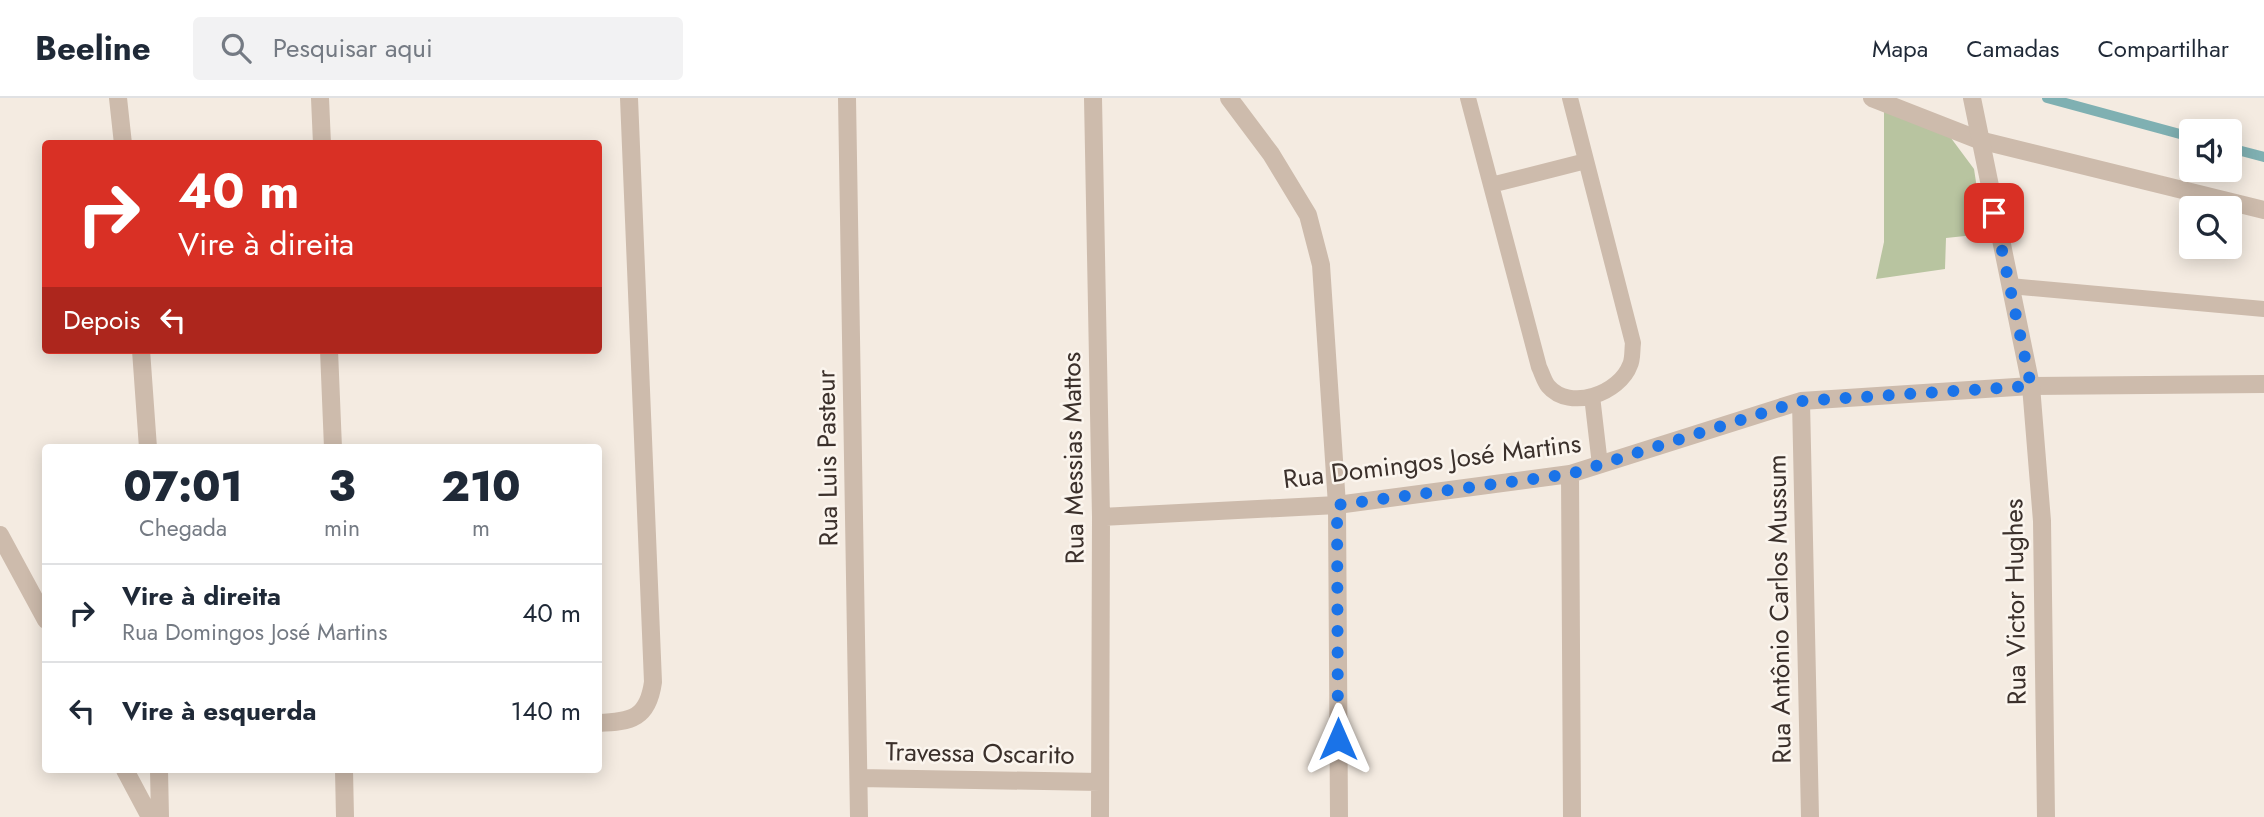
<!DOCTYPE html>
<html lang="pt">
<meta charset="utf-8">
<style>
:root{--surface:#fff;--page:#f2f2f3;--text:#1f2937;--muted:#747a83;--line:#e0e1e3}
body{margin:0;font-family:Jost,sans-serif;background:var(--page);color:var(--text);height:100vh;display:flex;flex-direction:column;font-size:26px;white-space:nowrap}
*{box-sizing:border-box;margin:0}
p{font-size:23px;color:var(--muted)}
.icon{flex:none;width:38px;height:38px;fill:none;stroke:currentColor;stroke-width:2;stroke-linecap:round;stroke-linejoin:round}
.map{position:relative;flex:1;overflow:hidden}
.sheet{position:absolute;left:42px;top:346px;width:560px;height:329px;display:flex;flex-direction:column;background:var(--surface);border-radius:7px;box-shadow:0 4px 18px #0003}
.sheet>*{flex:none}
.top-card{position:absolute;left:42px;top:42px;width:560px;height:214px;border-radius:7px;box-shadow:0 4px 18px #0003;background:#d93025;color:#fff;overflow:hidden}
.buttons{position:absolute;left:2179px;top:21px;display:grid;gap:14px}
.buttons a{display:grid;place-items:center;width:63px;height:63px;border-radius:7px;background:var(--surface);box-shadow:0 4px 18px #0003;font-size:35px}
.pin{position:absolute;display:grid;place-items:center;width:60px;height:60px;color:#fff;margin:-30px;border-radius:14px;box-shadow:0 4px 10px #0006}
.me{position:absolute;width:77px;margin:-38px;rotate:0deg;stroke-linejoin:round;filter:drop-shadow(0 0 5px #0008)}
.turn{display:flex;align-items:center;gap:24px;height:147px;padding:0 21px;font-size:32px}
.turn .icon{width:91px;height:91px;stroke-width:2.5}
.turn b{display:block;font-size:49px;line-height:60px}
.then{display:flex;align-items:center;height:66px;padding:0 21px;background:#0003;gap:14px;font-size:26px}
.eta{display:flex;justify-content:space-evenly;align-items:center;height:119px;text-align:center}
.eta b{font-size:42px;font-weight:800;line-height:49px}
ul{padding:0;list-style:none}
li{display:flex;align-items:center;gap:21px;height:98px;padding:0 21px;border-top:2px solid var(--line)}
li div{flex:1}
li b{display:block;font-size:26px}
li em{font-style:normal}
header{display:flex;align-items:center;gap:42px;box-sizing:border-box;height:98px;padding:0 35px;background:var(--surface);border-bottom:2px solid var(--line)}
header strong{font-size:33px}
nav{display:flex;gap:38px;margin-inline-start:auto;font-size:24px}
.search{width:490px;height:63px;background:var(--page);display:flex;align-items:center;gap:18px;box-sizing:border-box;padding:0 24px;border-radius:7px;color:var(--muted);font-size:26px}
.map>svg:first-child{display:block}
</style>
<header>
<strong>Beeline</strong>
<div class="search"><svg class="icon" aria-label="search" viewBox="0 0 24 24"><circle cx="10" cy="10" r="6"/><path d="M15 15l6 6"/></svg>Pesquisar aqui</div>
<nav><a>Mapa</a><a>Camadas</a><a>Compartilhar</a></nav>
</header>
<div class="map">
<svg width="2264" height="719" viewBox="0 0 2264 719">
<rect width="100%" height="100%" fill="#f4ebe1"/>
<path fill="#b8c4a0" d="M1884,12L1948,36L1974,71L1984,136L1946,140L1945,171L1876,181L1884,144Z"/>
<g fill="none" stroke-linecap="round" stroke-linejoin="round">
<path stroke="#7fb0b2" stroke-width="10" d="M2047,0L2191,39
M2230,50L2264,59"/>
<path stroke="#cdbbac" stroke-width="16" d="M1468,0L1539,269C1542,275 1544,283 1548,288C1570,314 1620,295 1630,267C1633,261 1632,252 1633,245L1570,0
M1491,87L1586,63
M2010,188L2264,211
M1592,298L1600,367"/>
<path stroke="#cdbbac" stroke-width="18" d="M118,0L123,46
M320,0L322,46
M847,0L859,719
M1093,0L1101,419L1100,719
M1229,0L1271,56L1308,117L1321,167L1337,407L1339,719
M1872,0L1979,42L2264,112
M141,252L148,350
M329,252L333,350
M1801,303L1810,719
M1570,376L1572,719
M1101,419L1337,407L1570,376L1801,303L2031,288L2264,286
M0,437L46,522
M598,625C632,624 648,620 653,584L629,0
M125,672L150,719
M159,672L160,719
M344,672L345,719
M859,680L1100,684"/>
<path stroke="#cdbbac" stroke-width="18" d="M1972,0L2031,288L2042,423L2046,719"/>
</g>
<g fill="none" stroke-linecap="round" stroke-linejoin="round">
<path stroke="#1a73e8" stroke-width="12" stroke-dasharray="0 21.6" d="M1338,641L1337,407L1570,376L1801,303L2031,288L1994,115"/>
</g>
<g text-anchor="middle" stroke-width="5" stroke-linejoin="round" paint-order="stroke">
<g font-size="26" fill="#3b302b" stroke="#fbf5ee">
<text transform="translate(827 360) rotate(-91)" y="9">Rua Luis Pasteur</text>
<text transform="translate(1073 360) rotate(-91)" y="9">Rua Messias Mattos</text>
<text transform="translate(1432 363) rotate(-7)" y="9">Rua Domingos José Martins</text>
<text transform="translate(2015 504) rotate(-91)" y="9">Rua Victor Hughes</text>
<text transform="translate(1779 511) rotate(-91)" y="9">Rua Antônio Carlos Mussum</text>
<text transform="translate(980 655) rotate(1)" y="9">Travessa Oscarito</text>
</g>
</g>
</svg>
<div class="buttons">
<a><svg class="icon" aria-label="sound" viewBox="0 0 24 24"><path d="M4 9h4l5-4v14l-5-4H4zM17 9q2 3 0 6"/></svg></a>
<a><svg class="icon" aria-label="search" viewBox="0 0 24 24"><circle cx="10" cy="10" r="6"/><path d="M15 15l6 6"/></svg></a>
</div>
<div class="pin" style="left:1994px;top:115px;background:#d93025"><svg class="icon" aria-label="arrive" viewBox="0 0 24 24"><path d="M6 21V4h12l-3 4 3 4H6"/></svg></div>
<svg class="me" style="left:1338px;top:641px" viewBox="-20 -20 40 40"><path d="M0-17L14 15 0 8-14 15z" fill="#1a73e8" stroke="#fff" stroke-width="4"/></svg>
<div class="top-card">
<div class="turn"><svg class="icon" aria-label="right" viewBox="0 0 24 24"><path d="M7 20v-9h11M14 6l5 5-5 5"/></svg><div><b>40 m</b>Vire à direita</div></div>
<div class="then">Depois<svg class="icon" aria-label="left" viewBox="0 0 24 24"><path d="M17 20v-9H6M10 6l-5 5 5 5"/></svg></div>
</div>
<section class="sheet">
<div class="eta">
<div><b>07:01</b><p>Chegada</p></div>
<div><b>3</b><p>min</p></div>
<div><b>210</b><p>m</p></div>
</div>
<ul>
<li><svg class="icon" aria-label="right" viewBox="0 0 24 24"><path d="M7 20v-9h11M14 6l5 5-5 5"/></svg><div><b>Vire à direita</b><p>Rua Domingos José Martins</p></div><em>40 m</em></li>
<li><svg class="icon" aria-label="left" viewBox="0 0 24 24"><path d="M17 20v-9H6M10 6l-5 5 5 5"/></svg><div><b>Vire à esquerda</b></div><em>140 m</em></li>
</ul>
</section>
</div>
